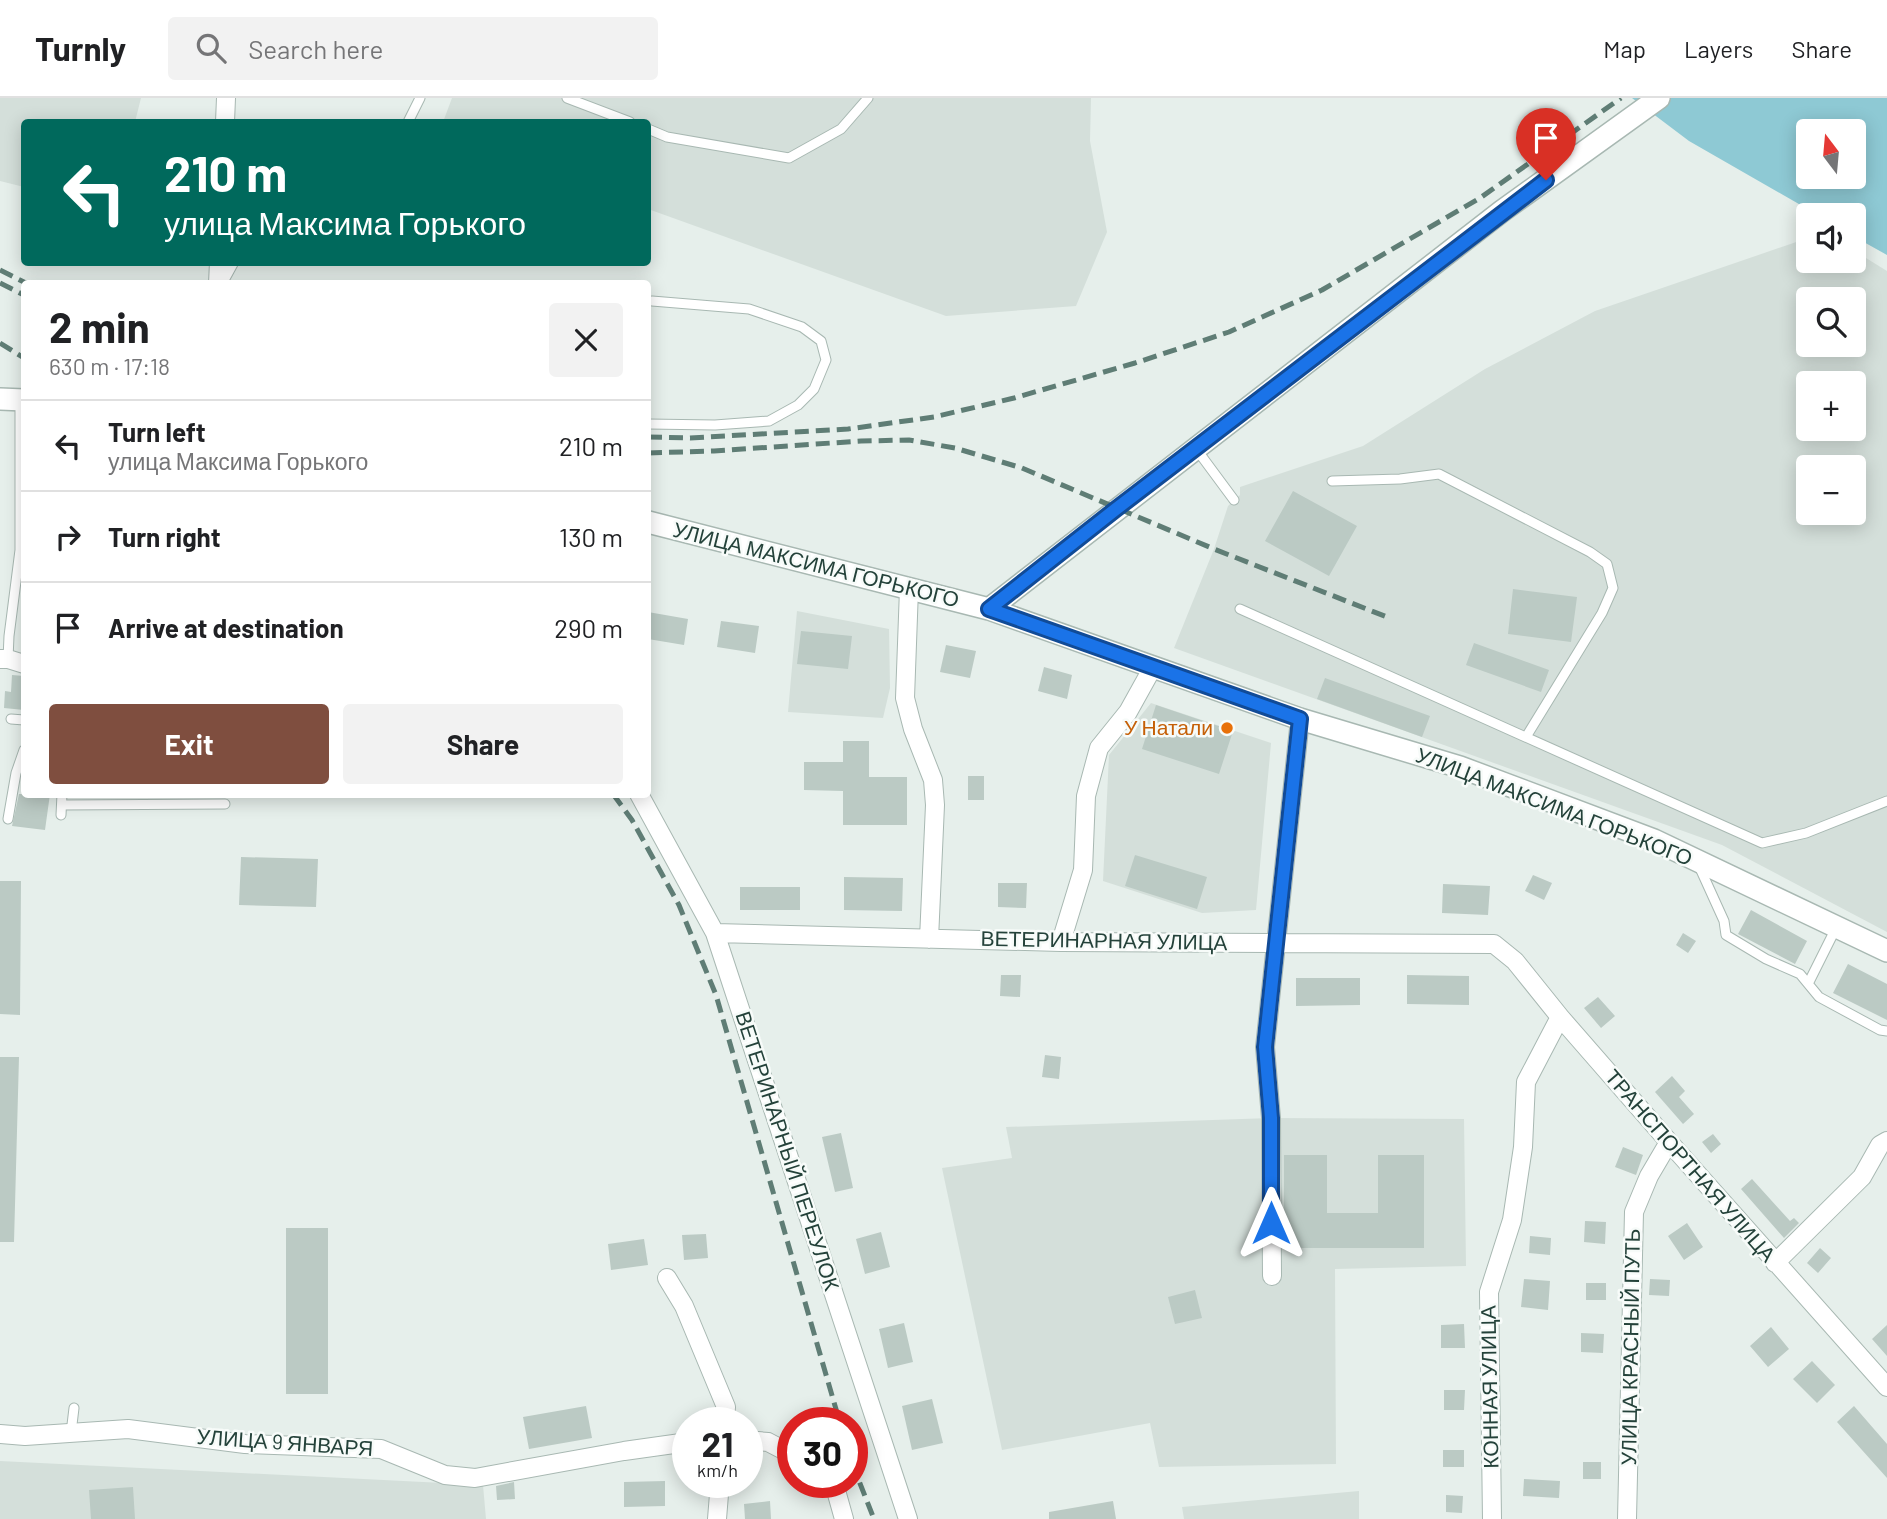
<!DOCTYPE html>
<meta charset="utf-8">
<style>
:root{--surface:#fff;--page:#f2f2f2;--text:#202124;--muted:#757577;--line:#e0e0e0;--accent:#7f4e3f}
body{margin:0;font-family:Barlow,sans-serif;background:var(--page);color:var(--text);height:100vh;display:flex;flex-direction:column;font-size:26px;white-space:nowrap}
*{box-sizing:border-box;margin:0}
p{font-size:23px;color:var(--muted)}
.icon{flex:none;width:38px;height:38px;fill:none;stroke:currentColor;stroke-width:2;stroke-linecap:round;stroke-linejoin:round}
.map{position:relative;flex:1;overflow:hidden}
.details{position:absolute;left:21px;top:182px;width:630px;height:518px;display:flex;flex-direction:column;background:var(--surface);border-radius:7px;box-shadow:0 4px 18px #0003}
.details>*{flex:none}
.hud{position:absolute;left:21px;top:21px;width:630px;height:147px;border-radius:7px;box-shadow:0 4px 18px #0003;background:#00695c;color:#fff;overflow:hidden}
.needle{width:46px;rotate:344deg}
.tools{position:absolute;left:1796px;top:21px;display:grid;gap:14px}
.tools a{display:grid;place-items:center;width:70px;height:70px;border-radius:7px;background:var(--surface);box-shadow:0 4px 18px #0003;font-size:35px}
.speed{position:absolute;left:672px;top:1309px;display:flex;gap:14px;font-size:35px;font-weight:700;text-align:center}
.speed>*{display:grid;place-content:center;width:91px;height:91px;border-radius:50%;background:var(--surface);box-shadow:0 4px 18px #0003;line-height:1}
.speed small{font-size:18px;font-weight:400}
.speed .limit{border:10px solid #d22;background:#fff;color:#111}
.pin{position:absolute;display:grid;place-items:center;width:60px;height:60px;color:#fff;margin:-72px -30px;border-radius:50% 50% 50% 0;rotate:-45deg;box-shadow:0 0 7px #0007}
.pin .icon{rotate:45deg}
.me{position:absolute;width:77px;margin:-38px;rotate:0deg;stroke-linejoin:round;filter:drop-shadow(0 0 5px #0008)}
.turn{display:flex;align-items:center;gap:24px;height:147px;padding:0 28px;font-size:32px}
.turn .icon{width:91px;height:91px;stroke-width:2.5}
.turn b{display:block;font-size:49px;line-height:60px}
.round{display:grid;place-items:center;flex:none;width:74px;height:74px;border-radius:7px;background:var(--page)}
.head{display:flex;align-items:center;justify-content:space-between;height:119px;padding:0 28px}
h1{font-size:42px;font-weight:700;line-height:52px}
.action{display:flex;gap:14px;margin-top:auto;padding:14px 28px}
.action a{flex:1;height:80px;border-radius:7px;background:var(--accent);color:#fff;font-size:28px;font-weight:700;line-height:80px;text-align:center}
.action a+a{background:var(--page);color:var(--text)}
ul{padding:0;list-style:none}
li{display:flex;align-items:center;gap:21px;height:91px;padding:0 28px;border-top:2px solid var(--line)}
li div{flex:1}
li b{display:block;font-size:26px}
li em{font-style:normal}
header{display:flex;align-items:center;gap:42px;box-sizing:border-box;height:98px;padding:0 35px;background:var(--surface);border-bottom:2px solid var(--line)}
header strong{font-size:33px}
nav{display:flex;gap:38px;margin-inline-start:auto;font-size:24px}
.search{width:490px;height:63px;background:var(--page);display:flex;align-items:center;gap:18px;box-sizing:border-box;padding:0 24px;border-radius:7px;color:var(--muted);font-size:26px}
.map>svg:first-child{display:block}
</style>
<header>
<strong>Turnly</strong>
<div class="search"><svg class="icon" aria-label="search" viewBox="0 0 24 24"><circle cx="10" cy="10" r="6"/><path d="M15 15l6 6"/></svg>Search here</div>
<nav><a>Map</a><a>Layers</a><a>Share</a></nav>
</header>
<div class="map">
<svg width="1887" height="1421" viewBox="0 0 1887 1421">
<rect width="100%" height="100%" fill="#e6efeb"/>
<path fill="#d4dfda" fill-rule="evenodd" d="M0,0H141L135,24H24V89L0,83Z
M452,0H1091L1090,43L1107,134L1076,208L946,218L648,111V24H443Z
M1808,140V163H1853V152L1887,173V834L1722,747L1174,550L1214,451L1228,408L1240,397V389L1363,348L1485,271L1595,213ZM1808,201H1853V247H1808ZM1808,285H1853V331H1808ZM1808,369H1853V415H1808Z
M797,513L889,531L890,590L883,620L788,614Z
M1151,605L1271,645L1256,812L1202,815L1103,783L1109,657Z
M1271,1020L1464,1021L1466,1168L1335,1171L1336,1366L1159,1369L1150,1325L1002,1352L942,1070L1012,1060L1006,1029Z
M0,1363L483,1387L486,1421H0Z
M1359,1393V1421H1184L1182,1409Z"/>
<path fill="#8ec9d4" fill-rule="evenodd" d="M1632,0H1887V157L1853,138V117H1818L1689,43ZM1808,33H1853V79H1808Z"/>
<path fill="#bbcac4" d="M1293,393L1357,428L1329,478L1265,443Z
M1513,491L1577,499L1571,544L1508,536Z
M648,514L688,521L684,547L648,541Z
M721,523L759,528L755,555L717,549Z
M801,533L852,538L848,571L797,566Z
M1474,545L1549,572L1541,594L1466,567Z
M946,547L976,553L970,580L940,574Z
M1044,569L1072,577L1067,601L1038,593Z
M12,577L24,578V612L4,610L5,593L11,594Z
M1325,580L1430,618L1422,639L1317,601Z
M1156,607L1233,633L1219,676L1142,651Z
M843,643H869V679H907V727H843V693L804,692V664H843Z
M968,678H984V702H968Z
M19,696H50L45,732L12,728Z
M1135,757L1207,779L1197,811L1125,788Z
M241,759L318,761L316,809L239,807Z
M1533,777L1552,785L1544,802L1525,793Z
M844,779L903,780L902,813L844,812Z
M0,783H21L20,917L0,916Z
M998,785H1027L1026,810L998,809Z
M1443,786L1490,788L1488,817L1442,815Z
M740,789H800V812H740Z
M1751,812L1807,843L1795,866L1738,836Z
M1683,835L1696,843L1688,855L1676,847Z
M1848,866L1887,886V922L1833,895Z
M1001,877H1021L1020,899L1000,898Z
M1407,877L1469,878V907L1407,906Z
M1296,880H1360V907L1296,908Z
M1598,899L1615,918L1601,930L1584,910Z
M1045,957L1061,959L1059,981L1042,979Z
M0,959H19L14,1144H0Z
M1672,978L1685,993L1679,999L1694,1016L1683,1026L1655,994Z
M841,1035L853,1090L835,1094L822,1039Z
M1713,1036L1721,1046L1711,1055L1702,1044Z
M1623,1049L1643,1057L1636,1077L1615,1069Z
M1284,1057H1327V1115H1378V1057H1424V1150H1284Z
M1752,1081L1790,1123L1794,1120L1799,1125L1784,1140L1741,1091Z
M1585,1123L1606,1124L1605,1146L1584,1144Z
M1687,1125L1703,1149L1684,1162L1668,1138Z
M286,1130H328V1296H286Z
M881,1134L890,1169L865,1176L856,1141Z
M706,1136L708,1160L684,1162L682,1137Z
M1530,1138L1551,1140L1550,1157L1529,1155Z
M644,1141L648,1167L611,1172L608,1146Z
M1820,1150L1831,1160L1818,1175L1807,1165Z
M1524,1181L1550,1183L1548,1212L1521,1209Z
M1650,1181L1670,1182L1669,1198L1649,1197Z
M1586,1185H1606V1202H1586Z
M1195,1192L1202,1220L1175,1226L1168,1199Z
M904,1225L913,1264L888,1270L879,1231Z
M1464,1226L1465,1250H1441V1227Z
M1887,1227V1258L1872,1241Z
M1771,1229L1789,1251L1768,1269L1750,1248Z
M1581,1235L1604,1236L1603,1255L1581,1254Z
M1812,1263L1835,1287L1817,1305L1793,1281Z
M1444,1292H1465L1464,1312H1444Z
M932,1301L943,1345L912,1352L902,1308Z
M586,1308L592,1340L529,1351L523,1319Z
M1854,1308L1887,1346V1380L1837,1324Z
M1443,1352H1464V1369H1443Z
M1583,1364H1601V1381H1583Z
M1524,1381L1560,1383L1559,1400L1523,1398Z
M665,1383V1408L624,1409V1384Z
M514,1384L515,1401L497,1402L496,1388Z
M133,1389L135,1421H91L89,1392Z
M1446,1397L1463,1398L1462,1415L1446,1414Z
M770,1403L771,1421H745L744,1406Z
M1113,1403L1116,1421H1049V1414Z"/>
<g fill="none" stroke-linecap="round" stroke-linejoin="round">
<g stroke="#a8b8b2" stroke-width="11">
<path id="service" d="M567,0L630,24
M408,24L420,0
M648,31L667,39L789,60L841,31L868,0
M223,184L234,164
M648,326L715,327L769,323L798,307L814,291L826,262L821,243L802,229L749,211L652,203
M1197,352L1234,402
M1332,383L1400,381L1439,376L1590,454L1607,466L1613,490L1602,515L1526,639
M1240,511L1762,745L1806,735L1887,703
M8,561L9,538L20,452V303
M11,621L24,622
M62,707L225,706
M61,717L62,696
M8,721L16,675L24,652
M1699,768L1724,823L1726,837L1766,861L1800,876L1819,899L1880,932L1887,933
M1809,884L1836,830
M71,1335L74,1310"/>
</g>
<g stroke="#a8b8b2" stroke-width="20">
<path id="minor" d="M225,24L226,0
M218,186L219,164
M909,491L905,600L913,631L933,682L935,707L929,841
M0,561H8L24,566
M639,696L715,835L908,1421
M715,835L1061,844L1494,846L1515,863L1560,919L1669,1044L1887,1289
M1061,844L1083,772L1086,698L1099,650L1128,614L1153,569
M1775,1165L1862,1079L1880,1047L1887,1043
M1272,1178L1271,1020L1265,949L1300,621
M667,1180L684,1208L726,1309L725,1325
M0,1336L25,1338L128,1331L245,1346L381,1351L445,1377L475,1380L624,1353L688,1344
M747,1342L768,1344L793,1357
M830,1384L835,1389L844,1421
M717,1421L720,1384
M1492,1421L1489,1194L1512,1122L1523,1049L1526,984L1560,919
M1627,1421L1634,1114L1649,1078L1669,1044"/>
</g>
<g stroke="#a8b8b2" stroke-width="24">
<path id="tertiary" d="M0,301L24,302
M648,424L989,511L1300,621L1460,669L1654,742L1887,853
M989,511L1502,113L1659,0"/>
</g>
<use href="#service" stroke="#fff" stroke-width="9"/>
<use href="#minor" stroke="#fff" stroke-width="18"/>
<use href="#tertiary" stroke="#fff" stroke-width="21"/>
<path stroke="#5f7d75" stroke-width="5" stroke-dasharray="14 7" stroke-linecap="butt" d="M0,172L28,186
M0,185L24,197
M0,245L24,260
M648,339L690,340L848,331L934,319L1014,300L1135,265L1229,234L1322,192L1480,100L1621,0
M648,355L714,353L861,343L909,342L955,350L1022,370L1214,451L1387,519
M613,696L632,722L679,807L716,897L840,1325
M852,1365L874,1421"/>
</g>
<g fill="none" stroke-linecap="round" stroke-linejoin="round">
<g stroke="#114b97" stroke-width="18">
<path id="route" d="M1271,1125V1020L1265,949L1300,621L989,511L1116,411L1546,82"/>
</g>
<use href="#route" stroke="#1a73e8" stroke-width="12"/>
</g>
<circle fill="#e8710a" stroke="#f7fbf9" stroke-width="2.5" cx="1227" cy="630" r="7"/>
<g text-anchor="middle" stroke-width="5" stroke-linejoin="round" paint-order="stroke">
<g font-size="21" fill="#24423a" stroke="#f7fbf9">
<text transform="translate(816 467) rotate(14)" y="7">УЛИЦА МАКСИМА ГОРЬКОГО</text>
<text transform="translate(1554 709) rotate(21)" y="7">УЛИЦА МАКСИМА ГОРЬКОГО</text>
<text transform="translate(1104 843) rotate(1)" y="7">ВЕТЕРИНАРНАЯ УЛИЦА</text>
<text transform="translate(787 1053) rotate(72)" y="7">ВЕТЕРИНАРНЫЙ ПЕРЕУЛОК</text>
<text transform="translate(1690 1068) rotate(49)" y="7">ТРАНСПОРТНАЯ УЛИЦА</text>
<text transform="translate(1631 1249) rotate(-89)" y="7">УЛИЦА КРАСНЫЙ ПУТЬ</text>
<text transform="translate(1490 1289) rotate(-91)" y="7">КОННАЯ УЛИЦА</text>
<text transform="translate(285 1345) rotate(4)" y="7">УЛИЦА 9 ЯНВАРЯ</text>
</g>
<g font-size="21" fill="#c56008" stroke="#f7fbf9" text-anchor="end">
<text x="1213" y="637">У Натали</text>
</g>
</g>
</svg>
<div class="tools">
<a><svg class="needle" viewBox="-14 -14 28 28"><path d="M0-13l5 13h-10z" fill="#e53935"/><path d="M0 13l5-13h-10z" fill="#757577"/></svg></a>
<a><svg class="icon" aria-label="sound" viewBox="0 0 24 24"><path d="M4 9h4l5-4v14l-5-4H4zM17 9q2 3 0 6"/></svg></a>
<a><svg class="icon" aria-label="search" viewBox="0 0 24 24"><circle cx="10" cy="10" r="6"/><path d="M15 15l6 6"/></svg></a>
<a>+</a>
<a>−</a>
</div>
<div class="speed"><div>21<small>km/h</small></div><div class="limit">30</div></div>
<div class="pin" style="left:1546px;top:82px;background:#d93025"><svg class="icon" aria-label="arrive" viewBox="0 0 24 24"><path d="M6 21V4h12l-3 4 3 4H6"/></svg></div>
<svg class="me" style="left:1271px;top:1125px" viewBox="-20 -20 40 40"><path d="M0-17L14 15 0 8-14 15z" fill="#1a73e8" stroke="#fff" stroke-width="4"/></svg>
<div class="hud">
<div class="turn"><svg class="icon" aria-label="left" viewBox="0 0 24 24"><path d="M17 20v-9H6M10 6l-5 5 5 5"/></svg><div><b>210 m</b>улица Максима Горького</div></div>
</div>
<section class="details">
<div class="head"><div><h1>2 min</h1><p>630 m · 17:18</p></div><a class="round"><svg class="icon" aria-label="close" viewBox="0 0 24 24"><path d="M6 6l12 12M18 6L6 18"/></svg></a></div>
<ul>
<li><svg class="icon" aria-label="left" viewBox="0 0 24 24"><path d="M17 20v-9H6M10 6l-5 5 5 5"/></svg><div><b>Turn left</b><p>улица Максима Горького</p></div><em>210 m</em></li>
<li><svg class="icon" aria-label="right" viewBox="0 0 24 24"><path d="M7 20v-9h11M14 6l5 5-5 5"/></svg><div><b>Turn right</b></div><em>130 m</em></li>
<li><svg class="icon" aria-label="arrive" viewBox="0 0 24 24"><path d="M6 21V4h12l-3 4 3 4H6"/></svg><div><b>Arrive at destination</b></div><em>290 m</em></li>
</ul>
<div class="action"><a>Exit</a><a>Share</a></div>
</section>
</div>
